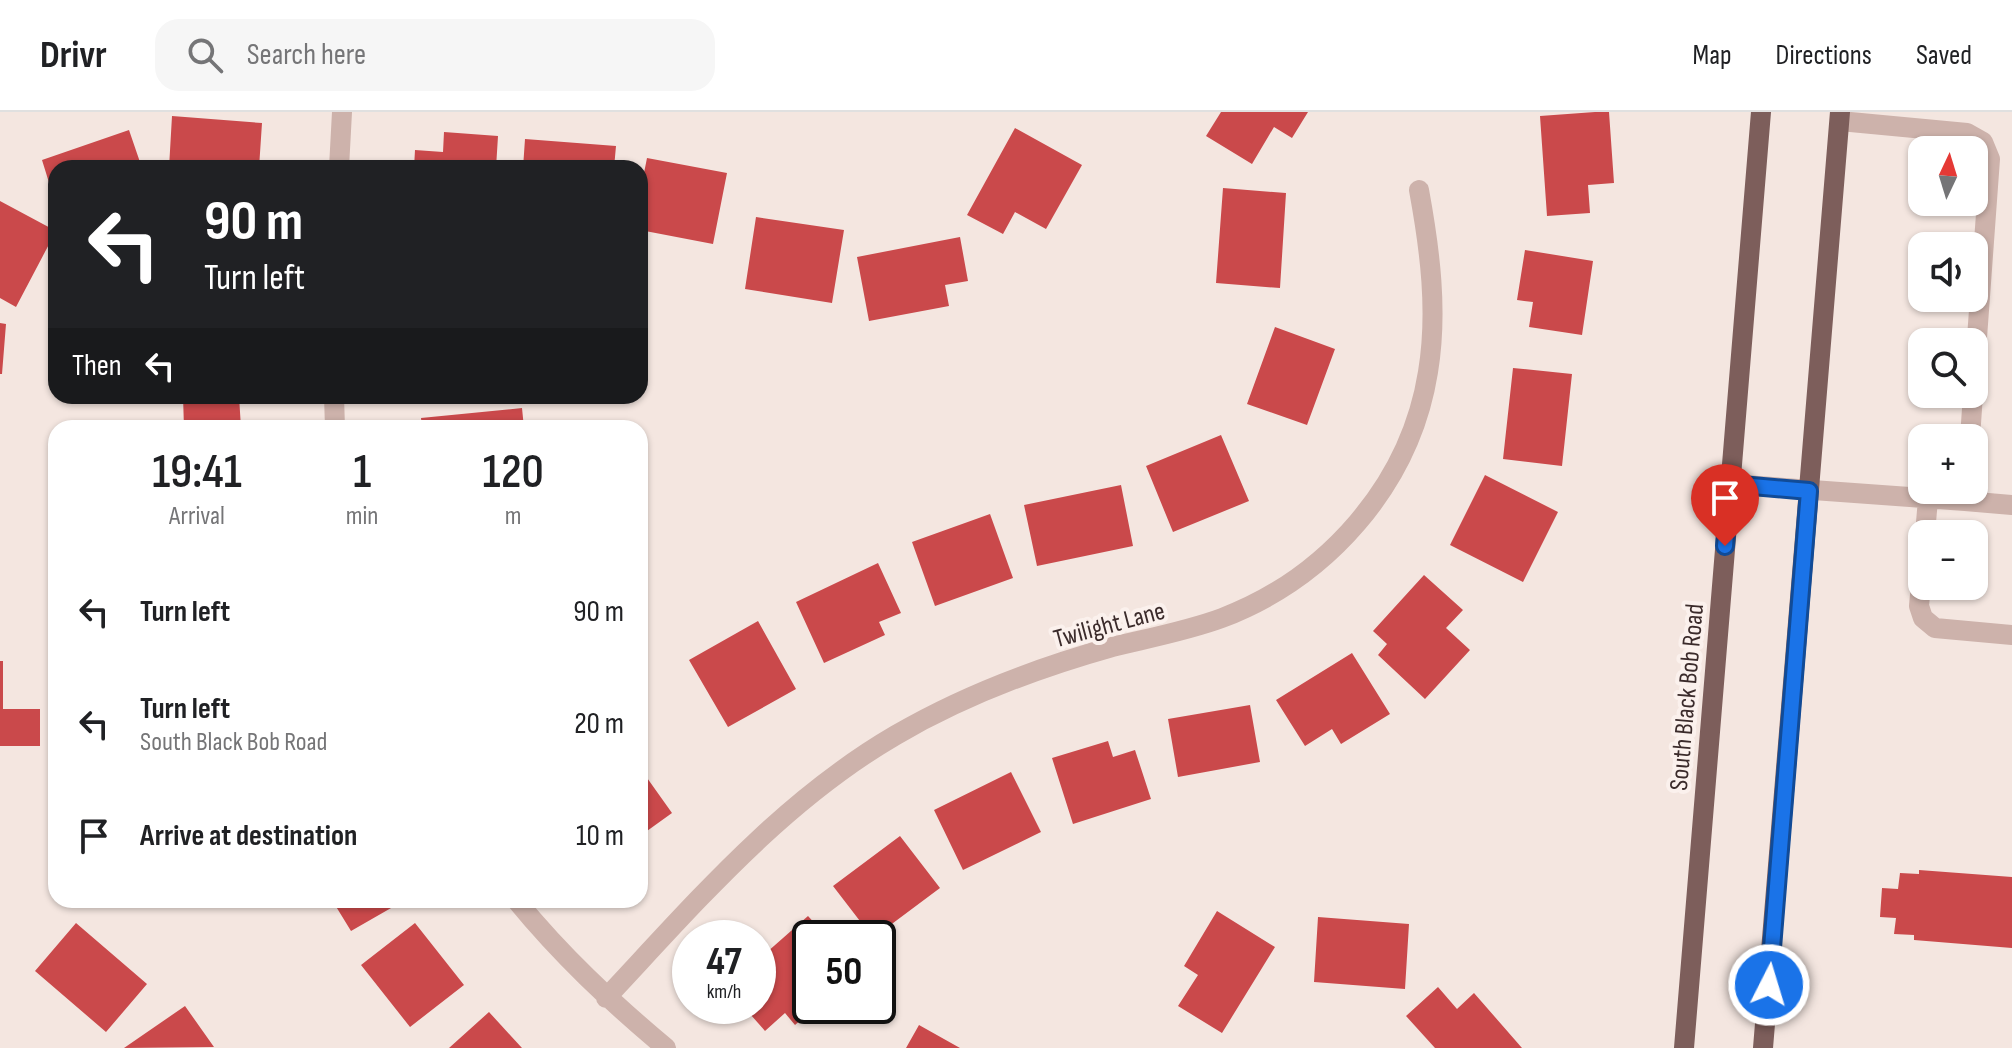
<!DOCTYPE html>
<meta charset="utf-8">
<style>
:root{--surface:#fff;--page:#f6f6f6;--text:#202124;--muted:#757577;--line:#e0e0e0}
body{margin:0;font-family:"Sofia Sans Condensed",sans-serif;background:var(--page);color:var(--text);height:100vh;display:flex;flex-direction:column;font-size:30px;white-space:nowrap}
*{box-sizing:border-box;margin:0}
p{font-size:26px;color:var(--muted)}
.icon{flex:none;width:44px;height:44px;fill:none;stroke:currentColor;stroke-width:2;stroke-linecap:round;stroke-linejoin:round}
.map{position:relative;flex:1;overflow:hidden}
.sheet{position:absolute;left:48px;top:308px;width:600px;height:488px;display:flex;flex-direction:column;background:var(--surface);border-radius:24px;box-shadow:0 2px 6px #0004}
.sheet>*{flex:none}
.guide{position:absolute;left:48px;top:48px;width:600px;height:244px;border-radius:24px;box-shadow:0 2px 6px #0004;background:#202124;color:#fff;overflow:hidden}
.needle{width:52px;rotate:4deg}
.buttons{position:absolute;left:1908px;top:24px;display:grid;gap:16px}
.buttons a{display:grid;place-items:center;width:80px;height:80px;border-radius:16px;background:var(--surface);box-shadow:0 2px 6px #0004;font-size:40px}
.speed{position:absolute;left:672px;top:808px;display:flex;gap:16px;font-size:40px;font-weight:700;text-align:center}
.speed>*{display:grid;place-content:center;width:104px;height:104px;border-radius:50%;background:var(--surface);box-shadow:0 2px 6px #0004;line-height:1}
.speed small{font-size:20px;font-weight:400}
.speed .limit{border:4px solid #111;border-radius:12px;background:#fff;color:#111}
.pin{position:absolute;display:grid;place-items:center;width:68px;height:68px;color:#fff;margin:-82px -34px;border-radius:50% 50% 50% 0;rotate:-45deg;box-shadow:0 0 8px #0007}
.pin .icon{rotate:45deg}
.me{position:absolute;width:88px;margin:-44px;rotate:5deg;stroke-linejoin:round;filter:drop-shadow(0 0 6px #0008)}
.turn{display:flex;align-items:center;gap:28px;height:168px;padding:0 24px;font-size:36px}
.turn .icon{width:104px;height:104px;stroke-width:2.5}
.turn b{display:block;font-size:56px;line-height:68px}
.then{display:flex;align-items:center;height:76px;padding:0 24px;background:#0003;gap:16px;font-size:30px}
.eta{display:flex;justify-content:space-evenly;align-items:center;height:136px;text-align:center}
.eta b{font-size:48px;font-weight:600;line-height:56px}
ul{padding:0;list-style:none}
li{display:flex;align-items:center;gap:24px;height:112px;padding:0 24px}
li div{flex:1}
li b{display:block;font-size:30px}
li em{font-style:normal}
header{display:flex;align-items:center;gap:48px;box-sizing:border-box;height:112px;padding:0 40px;background:var(--surface);border-bottom:2px solid var(--line)}
header strong{font-size:38px}
nav{display:flex;gap:44px;margin-inline-start:auto;font-size:28px}
.search{width:560px;height:72px;background:var(--page);display:flex;align-items:center;gap:20px;box-sizing:border-box;padding:0 28px;border-radius:24px;color:var(--muted);font-size:30px}
.map>svg:first-child{display:block}
</style>
<header>
<strong>Drivr</strong>
<div class="search"><svg class="icon" aria-label="search" viewBox="0 0 24 24"><circle cx="10" cy="10" r="6"/><path d="M15 15l6 6"/></svg>Search here</div>
<nav><a>Map</a><a>Directions</a><a>Saved</a></nav>
</header>
<div class="map">
<svg width="2012" height="936" viewBox="0 0 2012 936">
<rect width="100%" height="100%" fill="#f4e6e0"/>
<path fill="#ca494b" d="M1221,0H1308L1292,26L1274,15L1252,52L1206,24Z
M1595,0H1609L1614,71L1588,73L1590,101L1547,104L1540,4Z
M172,4L262,11L259,56H169Z
M1015,16L1082,53L1046,117L1015,100L1003,122L967,103Z
M129,18L142,56H56L55,90L42,48Z
M444,20L498,24L496,56H414L415,38L443,40Z
M525,27L616,34L614,56H523Z
M647,46L727,61L713,132L640,118V81Z
M1223,76L1286,81L1280,176L1216,171Z
M0,89L56,119L16,195L0,186Z
M756,105L844,118L832,191L745,177Z
M960,125L968,169L945,173L949,194L869,209L857,145Z
M1525,138L1593,149L1582,223L1529,215L1533,190L1517,188Z
M0,211L6,212L2,262H0Z
M1275,215L1335,237L1307,313L1247,292Z
M1513,256L1572,262L1562,354L1503,347Z
M183,284H239L241,316H184Z
M522,296L524,316H422L421,306Z
M1221,323L1249,389L1173,420L1146,354Z
M1485,363L1558,400L1523,470L1450,433Z
M1121,373L1133,434L1037,454L1024,393Z
M990,402L1013,466L935,494L912,430Z
M878,451L901,501L879,510L885,523L824,551L796,490Z
M1424,463L1463,498L1446,516L1470,538L1425,587L1378,543L1387,532L1373,519Z
M758,509L796,577L728,615L689,548Z
M1352,541L1390,602L1341,632L1332,617L1305,634L1276,588Z
M0,549H3V597H40V634H0Z
M1250,593L1260,650L1178,665L1168,607Z
M1108,629L1113,645L1135,638L1151,687L1073,712L1052,646Z
M640,656L672,701L640,724Z
M1011,660L1041,720L963,758L934,698Z
M900,724L940,776L873,826L833,774Z
M1919,758L2012,765V836L1914,828V823L1894,822L1896,806L1880,805L1882,776L1898,777L1900,761L1919,762Z
M332,788H405L351,819Z
M1217,799L1275,835L1222,921L1178,894L1198,863L1184,854Z
M808,804L828,826H810V894H817L795,913L785,901L765,919L743,894H758V848Z
M1318,805L1409,812L1405,877L1314,870Z
M76,811L147,872L106,920L35,859Z
M415,811L464,873L410,915L361,853Z
M1438,875L1457,897L1474,881L1522,936H1435L1406,904Z
M185,894L214,935L124,936Z
M489,900L522,936H449Z
M919,913L960,936H906Z"/>
<g fill="none" stroke-linecap="round" stroke-linejoin="round">
<path stroke="#cdb2ab" stroke-width="20" d="M1840,9L1967,21L1983,30L1990,47L1974,267
M339,56L342,0
M334,284L335,316
M1970,326L1973,282
M1730,372L1965,389L1966,378
M1965,389L2012,393
M1925,422L1928,387
M1922,460L1919,494L1923,506L1935,516L2012,523
M516,788C562,844 610,889 666,936
M606,886C696,790 781,690 896,623C963,584 1037,556 1112,535C1149,526 1187,519 1222,506C1327,466 1410,373 1428,260C1438,200 1430,138 1419,78"/>
<path stroke="#7d5e5b" stroke-width="20" d="M1684,936L1761,0
M1763,936L1840,0"/>
</g>
<g fill="none" stroke-linecap="round" stroke-linejoin="round">
<g stroke="#114b97" stroke-width="20">
<path id="route" d="M1725,434L1730,372L1809,379L1769,873"/>
</g>
<use href="#route" stroke="#1a73e8" stroke-width="14"/>
</g>
<g text-anchor="middle" stroke-width="8" stroke-linejoin="round" paint-order="stroke">
<g font-size="26" fill="#3b2b2b" stroke="#fbf1ed">
<text transform="translate(1109 512) rotate(-15)" y="9">Twilight Lane</text>
<text transform="translate(1686 585) rotate(-85)" y="9">South Black Bob Road</text>
</g>
</g>
</svg>
<div class="buttons">
<a><svg class="needle" viewBox="-14 -14 28 28"><path d="M0-13l5 13h-10z" fill="#e53935"/><path d="M0 13l5-13h-10z" fill="#757577"/></svg></a>
<a><svg class="icon" aria-label="sound" viewBox="0 0 24 24"><path d="M4 9h4l5-4v14l-5-4H4zM17 9q2 3 0 6"/></svg></a>
<a><svg class="icon" aria-label="search" viewBox="0 0 24 24"><circle cx="10" cy="10" r="6"/><path d="M15 15l6 6"/></svg></a>
<a>+</a>
<a>−</a>
</div>
<div class="speed"><div>47<small>km/h</small></div><div class="limit">50</div></div>
<div class="pin" style="left:1725px;top:434px;background:#d93025"><svg class="icon" aria-label="arrive" viewBox="0 0 24 24"><path d="M6 21V4h12l-3 4 3 4H6"/></svg></div>
<svg class="me" style="left:1769px;top:873px" viewBox="-20 -20 40 40"><circle r="17" fill="#1a73e8" stroke="#fff" stroke-width="3"/><path d="M0-11L8 9 0 5-8 9z" fill="#fff"/></svg>
<div class="guide">
<div class="turn"><svg class="icon" aria-label="left" viewBox="0 0 24 24"><path d="M17 20v-9H6M10 6l-5 5 5 5"/></svg><div><b>90 m</b>Turn left</div></div>
<div class="then">Then<svg class="icon" aria-label="left" viewBox="0 0 24 24"><path d="M17 20v-9H6M10 6l-5 5 5 5"/></svg></div>
</div>
<section class="sheet">
<div class="eta">
<div><b>19:41</b><p>Arrival</p></div>
<div><b>1</b><p>min</p></div>
<div><b>120</b><p>m</p></div>
</div>
<ul>
<li><svg class="icon" aria-label="left" viewBox="0 0 24 24"><path d="M17 20v-9H6M10 6l-5 5 5 5"/></svg><div><b>Turn left</b></div><em>90 m</em></li>
<li><svg class="icon" aria-label="left" viewBox="0 0 24 24"><path d="M17 20v-9H6M10 6l-5 5 5 5"/></svg><div><b>Turn left</b><p>South Black Bob Road</p></div><em>20 m</em></li>
<li><svg class="icon" aria-label="arrive" viewBox="0 0 24 24"><path d="M6 21V4h12l-3 4 3 4H6"/></svg><div><b>Arrive at destination</b></div><em>10 m</em></li>
</ul>
</section>
</div>
